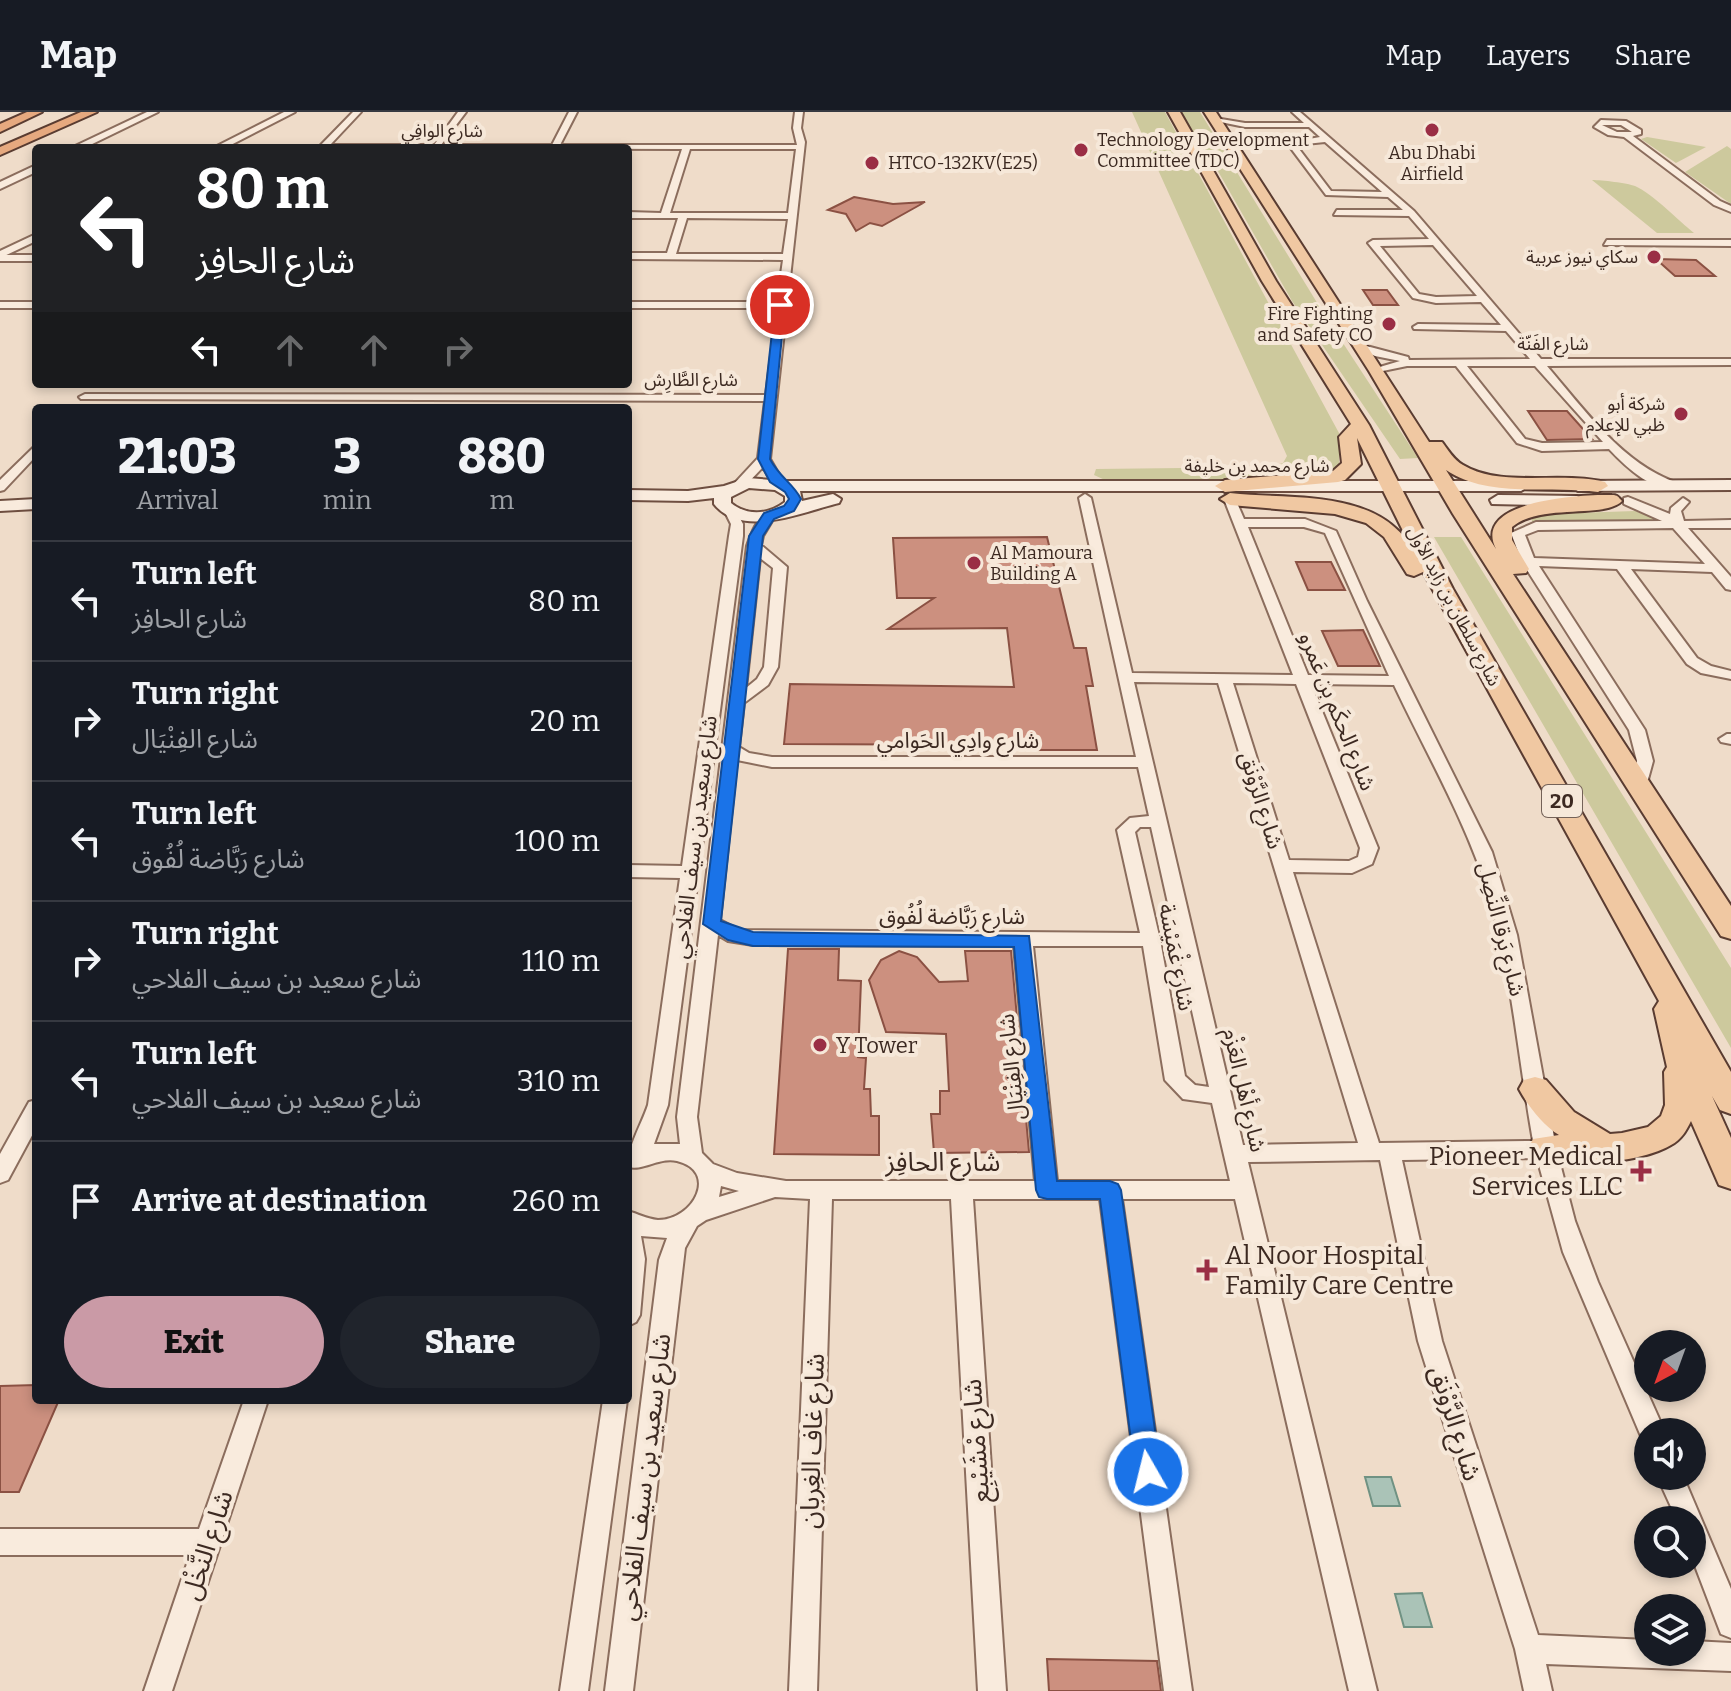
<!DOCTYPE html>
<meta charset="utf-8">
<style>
:root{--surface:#171b24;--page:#20242c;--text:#f1f3f6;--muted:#9ea1a6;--line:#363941;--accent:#ca9aa6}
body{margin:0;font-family:Bitter,"Noto Sans Arabic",serif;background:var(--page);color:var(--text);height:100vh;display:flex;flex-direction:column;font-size:30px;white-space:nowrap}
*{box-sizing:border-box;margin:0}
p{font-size:26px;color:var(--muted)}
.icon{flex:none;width:44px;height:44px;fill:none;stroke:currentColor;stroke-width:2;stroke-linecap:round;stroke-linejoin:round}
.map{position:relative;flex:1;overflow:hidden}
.details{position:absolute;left:32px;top:292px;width:600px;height:1000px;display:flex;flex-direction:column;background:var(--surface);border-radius:8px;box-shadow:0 4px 12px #0003}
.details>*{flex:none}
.banner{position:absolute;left:32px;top:32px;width:600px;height:244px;border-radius:8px;box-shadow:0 4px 12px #0003;background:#202124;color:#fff;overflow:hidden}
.needle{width:52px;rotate:221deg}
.buttons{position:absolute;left:1634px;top:1218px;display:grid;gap:16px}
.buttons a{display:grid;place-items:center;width:72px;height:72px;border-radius:50%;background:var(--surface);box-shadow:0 4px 12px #0003;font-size:40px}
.pin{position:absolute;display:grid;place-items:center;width:68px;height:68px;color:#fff;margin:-34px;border:4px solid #fff;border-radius:50%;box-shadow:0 2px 8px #0007}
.me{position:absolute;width:88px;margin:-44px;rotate:352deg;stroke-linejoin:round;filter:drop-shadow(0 0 6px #0008)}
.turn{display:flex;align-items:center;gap:28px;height:168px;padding:0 32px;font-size:36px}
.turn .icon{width:104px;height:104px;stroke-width:2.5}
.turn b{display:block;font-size:56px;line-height:68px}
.lanes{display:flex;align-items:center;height:76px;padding:0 32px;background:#0003;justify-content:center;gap:40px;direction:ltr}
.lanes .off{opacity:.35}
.eta{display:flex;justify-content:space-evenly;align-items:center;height:136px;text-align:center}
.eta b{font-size:48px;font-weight:800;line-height:56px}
.button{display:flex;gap:16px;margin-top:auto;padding:16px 32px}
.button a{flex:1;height:92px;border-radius:48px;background:var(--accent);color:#111;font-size:32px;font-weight:800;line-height:92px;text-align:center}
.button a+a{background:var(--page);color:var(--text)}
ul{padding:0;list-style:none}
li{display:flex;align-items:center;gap:24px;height:120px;padding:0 32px;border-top:2px solid var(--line)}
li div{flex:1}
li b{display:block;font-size:30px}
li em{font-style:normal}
header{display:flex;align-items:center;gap:48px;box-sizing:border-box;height:112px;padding:0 40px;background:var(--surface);border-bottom:2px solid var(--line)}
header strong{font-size:38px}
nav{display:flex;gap:44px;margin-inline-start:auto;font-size:28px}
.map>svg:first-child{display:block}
</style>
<header>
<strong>Map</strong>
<nav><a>Map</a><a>Layers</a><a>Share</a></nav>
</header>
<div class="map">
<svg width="1731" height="1579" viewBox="0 0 1731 1579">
<rect width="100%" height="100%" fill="#efdcc9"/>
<path fill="#cdc99d" d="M1132,0H1165L1339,321V359L1258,368H1105L1094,363L1096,357L1269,355L1283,351L1287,344Z
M1180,0H1200L1324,202L1418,346L1400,347L1292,189L1211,47Z
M1647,25L1706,35L1676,51L1641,27Z
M1727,34L1731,37V92L1685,60Z
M1592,68C1602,68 1627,71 1635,74C1653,82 1679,109 1694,121H1657Z
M1635,399L1661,408L1532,410V406L1546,402Z
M1434,425H1461L1731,856V936Z"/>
<path fill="#aac3b7" stroke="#709283" stroke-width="2" d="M1365,1365H1391L1400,1394H1373Z
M1422,1481L1432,1515H1404L1395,1482Z"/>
<path fill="#cc907f" stroke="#8b5143" stroke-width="2" d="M854,85L893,92L925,90L882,114L870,111L856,119L846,102L828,98Z
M1656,147L1696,148L1715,164H1675Z
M1363,178H1387L1398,193H1373Z
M1528,299H1567L1592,327L1547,328Z
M1047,425L1074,536H1086L1093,574H1086L1097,638H1021L1020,633L784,632L790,572L1014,575L1007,516L888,517L934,486H897L893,426Z
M1296,450H1331L1345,478H1308Z
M1363,518L1380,554H1338L1322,519Z
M788,837H839L838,868L861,869L858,945L866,946L864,977H870L871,1004H879V1043L774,1042Z
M899,839L917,845L939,870L968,869L965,839H1011L1029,1040L934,1041L931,1002H940V979H949L946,922L886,920L869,868L881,848Z
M36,1273V1288H59L19,1380H0V1274Z
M1047,1547L1157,1549L1161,1579H1049Z"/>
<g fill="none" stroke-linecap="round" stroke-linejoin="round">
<g stroke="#8b6d5d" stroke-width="4">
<path id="minor" d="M353,0H361L330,33H434L458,0H466L441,33H552L569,0H577L560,33H797L793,16L795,0H803L801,16L805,30L770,347L785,373L783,376H775L763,355L742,377L732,374L758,346L765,289L81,287L79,285L85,282L766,283L777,196H628V190H777L783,148L628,147V141H667L678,106H628V100L661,101L682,37L318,36ZM690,37H796L788,101H670ZM687,106L788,107L783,142H676Z
M1292,0H1300L1414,99L1541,247H1731V253L1547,254C1584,297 1623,353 1678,371V377C1651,379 1626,355 1609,337L1542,339L1517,331L1456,254H1407L1373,261V257L1400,249L1375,244L1355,235V231L1408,245L1409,248L1530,247L1506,219L1414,217L1413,215L1418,212L1501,213L1481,190L1436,191L1413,186L1368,131L1373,128L1429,127L1409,104L1334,103L1337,98H1403L1388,85L1326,83L1287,31L1320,25L1309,15H1245L1211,8L1215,6L1245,11H1304ZM1325,30L1382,80L1331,79L1296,33ZM1433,133L1477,184L1436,185L1419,182L1380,134ZM1467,254H1535L1603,330L1542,331L1525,327Z
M1601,8L1626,9L1641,18V22L1633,24L1720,89L1731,94V100L1714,93L1624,25L1608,23L1594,15ZM1602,13H1621L1632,20H1617Z
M1607,128H1731V134L1604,133Z
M0,143H36V149H0Z
M0,190H36V196H0Z
M36,333V344L4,378L0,379V368Z
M1085,382L1091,386L1132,561L1293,563L1224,387L1234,384L1244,407H1305L1336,419L1367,489L1492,740L1517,823L1556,1036L1575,1109L1598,1170L1665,1320H1648V1330L1643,1329L1563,1140L1537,1046L1402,1048L1442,1229L1538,1523L1648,1528V1540H1692V1529L1731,1531V1559L1546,1552L1552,1579H1524L1515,1537L1418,1229L1380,1048L1248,1050L1377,1579H1349L1235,1087H1122L1192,1579H1164L1100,1087H973L1006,1579H978L951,1087H832L817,1579H789L810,1087L775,1085L706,1108L697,1114L685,1136L633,1579H605L659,1148L667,1126L641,1124L645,1147L640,1203L636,1210L628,1214V1099C638,1102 647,1107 658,1108C694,1108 719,1059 677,1049C659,1045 644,1059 628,1055C628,1033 641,1014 648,993L680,766L628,765V753L682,754L729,424L731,412L725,400L735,397L743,412V424L668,993L654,1032H680L677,1005L747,434C751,422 757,405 769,400L775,404L763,424L761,433L787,455L778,555L768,573L744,591L739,635L749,641L772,645H1136L1079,386ZM1248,415H1304L1325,421L1389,564L1308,563ZM760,446L773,456L764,555L757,567L746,576ZM1134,570L1218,571L1358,1031L1243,1033ZM1233,571L1296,572L1360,736L1358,745L1349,749L1289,748ZM1311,572L1394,573C1426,641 1466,709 1488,781C1512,861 1518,946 1533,1029L1379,1031L1293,760L1352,761L1372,752L1378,736ZM737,648L772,655H1138L1149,704L1130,706L1117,718L1140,821L739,818L720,808ZM1140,715H1151L1209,975L1195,973L1185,964L1160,828L1135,720ZM718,823L728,829L753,833L1014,834L1035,1069H786L737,1061L713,1052L702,1041L697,1005ZM1033,834H1143L1165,968L1183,987L1212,991L1230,1069H1057ZM721,1074L739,1079L719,1085Z
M1628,385L1670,402L1671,396L1683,386L1689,390L1681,399L1684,409L1731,408V416H1688L1731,465V478L1726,477L1712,460L1631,457L1697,546L1711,554L1731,559V567L1701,561L1687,552L1617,457L1539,454L1645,618L1653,649L1647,671L1639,676L1631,671L1637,649L1629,618L1522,450L1511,421L1536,410L1662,409L1624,392V386ZM1673,416L1705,452L1534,446L1525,423L1538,418Z
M1727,622H1731V632L1721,630L1719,627Z
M36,988V1016L8,1068L0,1071V1042L29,990Z
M244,1288H268L172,1579H144L190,1443H0V1417H199Z
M603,1288H627L588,1579H560Z
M1657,1364H1683L1731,1477V1526L1721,1522L1692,1446V1408H1677Z"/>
</g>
<g stroke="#8b6d5d" stroke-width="4">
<path id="tertiary" d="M147,0H158L84,36H71Z
M284,0H295L225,36H213Z
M36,53V60L0,77V70Z
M36,122V129L0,146V139Z"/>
</g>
<g stroke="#6e4e40" stroke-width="4">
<path id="secondary" d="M748,366L784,369H1521L1529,374L1521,379H800L802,389L833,382L841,387L839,391C802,400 742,427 714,392V386L688,389L628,388V378L688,379L724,374ZM749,376L775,378L785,384V390C768,403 747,404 731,391V385Z
M1731,368V378L1578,379L1570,374L1578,369Z
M1498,383L1577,384L1585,389L1577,394L1492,392L1490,388Z
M36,387V397L0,399V389Z"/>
</g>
<g stroke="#5a3c31" stroke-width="4">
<path id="primary" d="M1168,0H1180L1276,169L1369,313L1453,477L1731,960V1002L1720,998L1712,984L1731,1026V1077L1719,1073L1691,1009C1686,1019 1681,1028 1671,1033C1641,1051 1566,1057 1533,1047L1528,1037L1533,1027L1559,1023C1543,1013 1528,994 1519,977L1524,968L1535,965L1546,968L1574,1000L1610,1022L1622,1021L1648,1015L1661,1004L1665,993L1664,960L1667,955L1654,897L1659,889L1423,460L1414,464L1407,462L1384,425L1366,411L1335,402L1230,393L1220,387L1230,381C1289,388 1373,376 1410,433L1357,326L1361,352L1345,368L1338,370L1225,380L1215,374L1225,368L1333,359L1342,351L1339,325L1351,312L1262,169Z
M1204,0H1216L1429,330H1442C1448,338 1454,348 1463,353C1500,376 1562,359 1605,370L1608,374L1598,380C1550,373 1489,387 1446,358L1496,437C1471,388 1582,382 1612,383C1618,383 1618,385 1622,389C1605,407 1540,391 1512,415V428L1529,457L1526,461L1513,462L1731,794V827L1721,824L1453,402L1369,259Z"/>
</g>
<g stroke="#5a3c31" stroke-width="4">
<path id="trunk" d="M27,0H42L0,20V12Z
M81,0H97L0,43V35Z"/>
</g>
<use href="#minor" fill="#f9ebdd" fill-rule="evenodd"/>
<use href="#tertiary" fill="#f9ebdd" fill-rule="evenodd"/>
<use href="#secondary" fill="#f9ebdd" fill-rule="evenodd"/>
<use href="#primary" fill="#f0c8a2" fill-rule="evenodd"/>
<use href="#trunk" fill="#e6a97f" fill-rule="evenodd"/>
</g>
<path fill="#1a73e8" stroke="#114b97" stroke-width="2" d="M780,190L785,193L770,347C780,366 793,371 801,387L794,399L774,407L763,424L721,809L753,820L1029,824L1057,1069H1110L1118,1072L1121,1078L1161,1360L1157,1369L1148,1372L1139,1369L1135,1360L1100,1087H1047L1039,1085L1036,1078L1014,835L753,834L728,828L703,812L749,424L764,401L784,394L789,387L785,380L770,370L758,347L775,193Z"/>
<g fill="#9a2e45" stroke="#f6e8d9" stroke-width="3">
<circle cx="1432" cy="18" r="8"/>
<circle cx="1081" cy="38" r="8"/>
<circle cx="872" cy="51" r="8"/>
<circle cx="1654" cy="145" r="8"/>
<circle cx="1389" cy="212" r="8"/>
<circle cx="1681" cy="302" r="8"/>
<circle cx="974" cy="451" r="8"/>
<circle cx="820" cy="933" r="8"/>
<path d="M1637 1047h8v8h8v8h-8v8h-8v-8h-8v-8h8z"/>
<path d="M1203 1146h8v8h8v8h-8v8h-8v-8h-8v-8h8z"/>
</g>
<g text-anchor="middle" stroke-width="8" stroke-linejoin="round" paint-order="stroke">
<g font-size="18" fill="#3c2921" stroke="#f6e8d9">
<text x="442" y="25">شارع الوافِي</text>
<text x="1553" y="238">شارع الفَنّة</text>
<text x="691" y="274">شارع الطَّارِش</text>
<text x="1257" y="360">شارع محمد بن خليفة</text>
<text transform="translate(1454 494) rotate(62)" y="6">شارع سلطان بن زايد الأول</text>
</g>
<g font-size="18" fill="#3c2921" stroke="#f6e8d9" text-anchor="start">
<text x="1097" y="34">Technology Development<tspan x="1097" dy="21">Committee (TDC)</tspan></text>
<text x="1432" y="47" text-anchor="middle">Abu Dhabi<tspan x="1432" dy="21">Airfield</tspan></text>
<text x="888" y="57">HTCO-132KV(E25)</text>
<text x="1638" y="151" text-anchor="end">سكاي نيوز عربية</text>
<text x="1373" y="208" text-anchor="end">Fire Fighting<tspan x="1373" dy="21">and Safety CO</tspan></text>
<text x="1665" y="298" text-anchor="end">شركة أبو<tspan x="1665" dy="21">ظبي للإعلام</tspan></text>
<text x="990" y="447">Al Mamoura<tspan x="990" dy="21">Building A</tspan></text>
</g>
<rect fill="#f6e8d9" stroke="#746258" stroke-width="2" x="1542" y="673" width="40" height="32" rx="6"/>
<g font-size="20" font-weight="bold" fill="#3c2921">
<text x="1562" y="696">20</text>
</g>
<g font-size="22" fill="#3c2921" stroke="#f6e8d9">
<text transform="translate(1338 599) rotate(68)" y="8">شارع الحكَم بن عَمرو</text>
<text x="958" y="636">شارع وادِي الحَوامي</text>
<text transform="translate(1262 688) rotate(73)" y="8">شارع الرَّوْنَق</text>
<text transform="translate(694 725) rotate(-83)" y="8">شارع سعيد بن سيف الفلاحي</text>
<text x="952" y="812">شارع رَبَّاضة لُفُوق</text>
<text transform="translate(1502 817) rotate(76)" y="8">شارع بَرقا النِّصِل</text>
<text transform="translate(1177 845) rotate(79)" y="8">شارع غْمَيْسَة</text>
<text transform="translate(1011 955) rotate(-96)" y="8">شارع الفِنْيَال</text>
<text transform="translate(1245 978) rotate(77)" y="8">شارع أهْل العَزْم</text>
</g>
<g font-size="22" fill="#3c2921" stroke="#f6e8d9" text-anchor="start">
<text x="836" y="941">Y Tower</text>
</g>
<g font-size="26" fill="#3c2921" stroke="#f6e8d9" text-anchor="end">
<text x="1623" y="1053">Pioneer Medical<tspan x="1623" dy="30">Services LLC</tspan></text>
<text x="1225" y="1152" text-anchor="start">Al Noor Hospital<tspan x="1225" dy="30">Family Care Centre</tspan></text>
</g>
<g font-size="26" fill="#3c2921" stroke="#f6e8d9">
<text x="943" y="1059">شارع الحافِز</text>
<text transform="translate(1456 1311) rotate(73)" y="9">شارع الرَّوْنَق</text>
<text transform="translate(812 1329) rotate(-88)" y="9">شارع غاف الغِربان</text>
<text transform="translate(976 1329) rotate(-94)" y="9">شارع مْشَيْبِع</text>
<text transform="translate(644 1365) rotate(-83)" y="9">شارع سعيد بن سيف الفلاحي</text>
<text transform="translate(207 1433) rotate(-72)" y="9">شارع النَّخْل</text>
</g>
</g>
</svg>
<div class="buttons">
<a><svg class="needle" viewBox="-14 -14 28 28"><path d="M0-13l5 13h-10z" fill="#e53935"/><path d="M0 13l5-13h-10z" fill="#9ea1a6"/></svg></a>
<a><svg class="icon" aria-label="sound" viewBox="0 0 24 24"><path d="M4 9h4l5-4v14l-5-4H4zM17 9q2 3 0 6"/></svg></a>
<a><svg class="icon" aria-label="search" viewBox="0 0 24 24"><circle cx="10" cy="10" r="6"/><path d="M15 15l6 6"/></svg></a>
<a><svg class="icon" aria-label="layers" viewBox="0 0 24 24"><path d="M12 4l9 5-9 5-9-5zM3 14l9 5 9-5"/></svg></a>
</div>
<div class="pin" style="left:780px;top:193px;background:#d93025"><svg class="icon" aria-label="arrive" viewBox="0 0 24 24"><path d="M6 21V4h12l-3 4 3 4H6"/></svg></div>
<svg class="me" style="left:1148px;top:1360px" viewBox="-20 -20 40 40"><circle r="17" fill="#1a73e8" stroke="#fff" stroke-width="3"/><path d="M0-11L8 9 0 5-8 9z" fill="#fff"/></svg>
<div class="banner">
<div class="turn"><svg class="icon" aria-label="left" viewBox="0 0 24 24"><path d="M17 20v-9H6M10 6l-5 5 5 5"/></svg><div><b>80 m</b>شارع الحافِز</div></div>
<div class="lanes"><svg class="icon" aria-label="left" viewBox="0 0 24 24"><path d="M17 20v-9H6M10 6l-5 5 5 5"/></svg><svg class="icon off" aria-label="ahead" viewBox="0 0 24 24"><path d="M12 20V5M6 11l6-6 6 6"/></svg><svg class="icon off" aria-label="ahead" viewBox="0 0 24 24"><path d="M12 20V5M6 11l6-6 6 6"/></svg><svg class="icon off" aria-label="right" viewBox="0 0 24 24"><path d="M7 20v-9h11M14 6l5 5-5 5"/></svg></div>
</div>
<section class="details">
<div class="eta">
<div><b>21:03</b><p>Arrival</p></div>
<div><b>3</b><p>min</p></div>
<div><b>880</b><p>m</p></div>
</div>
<ul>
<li><svg class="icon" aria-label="left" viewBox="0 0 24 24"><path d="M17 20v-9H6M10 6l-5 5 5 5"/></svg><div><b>Turn left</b><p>شارع الحافِز</p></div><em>80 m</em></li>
<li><svg class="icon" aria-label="right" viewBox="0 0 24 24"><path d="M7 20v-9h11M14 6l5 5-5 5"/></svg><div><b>Turn right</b><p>شارع الفِنْيَال</p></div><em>20 m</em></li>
<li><svg class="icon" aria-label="left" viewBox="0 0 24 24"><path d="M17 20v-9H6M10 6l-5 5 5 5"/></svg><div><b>Turn left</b><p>شارع رَبَّاضة لُفُوق</p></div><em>100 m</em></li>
<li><svg class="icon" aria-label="right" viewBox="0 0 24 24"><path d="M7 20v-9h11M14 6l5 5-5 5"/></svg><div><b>Turn right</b><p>شارع سعيد بن سيف الفلاحي</p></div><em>110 m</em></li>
<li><svg class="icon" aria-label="left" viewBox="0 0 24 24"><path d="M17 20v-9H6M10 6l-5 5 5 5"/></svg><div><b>Turn left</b><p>شارع سعيد بن سيف الفلاحي</p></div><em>310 m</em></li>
<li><svg class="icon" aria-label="arrive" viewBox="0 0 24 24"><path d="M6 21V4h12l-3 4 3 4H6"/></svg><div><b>Arrive at destination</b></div><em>260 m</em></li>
</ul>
<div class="button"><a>Exit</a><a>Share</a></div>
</section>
</div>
